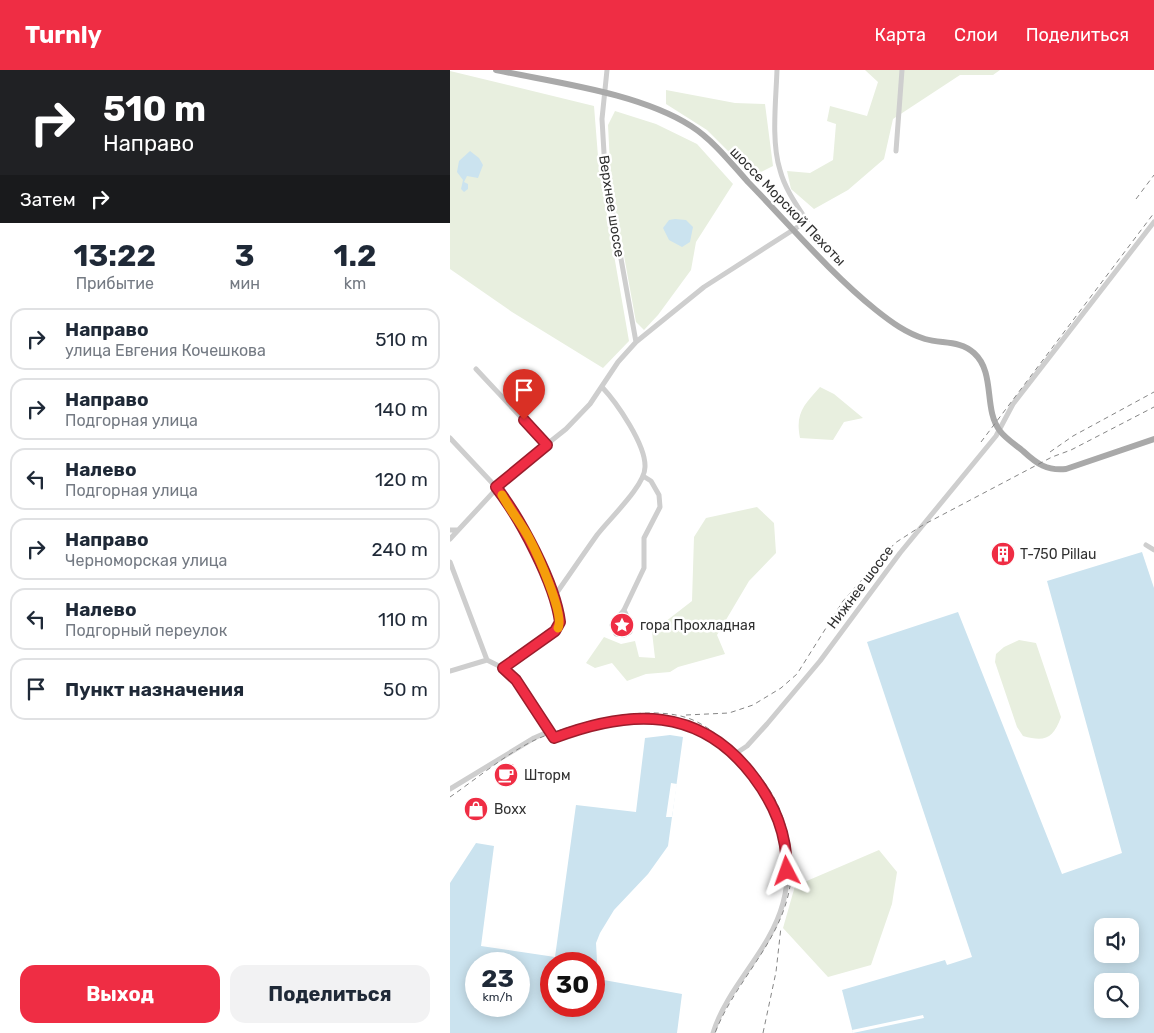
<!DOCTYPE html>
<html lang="ru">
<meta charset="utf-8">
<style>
:root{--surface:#fff;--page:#f2f2f3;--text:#1f2937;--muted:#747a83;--line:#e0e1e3;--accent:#ef2d44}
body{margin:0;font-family:Rubik,sans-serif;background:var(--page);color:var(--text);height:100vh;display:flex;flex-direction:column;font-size:19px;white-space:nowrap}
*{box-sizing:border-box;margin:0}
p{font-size:16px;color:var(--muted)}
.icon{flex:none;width:28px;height:28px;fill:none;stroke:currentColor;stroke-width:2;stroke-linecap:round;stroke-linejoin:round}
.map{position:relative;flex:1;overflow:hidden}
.sheet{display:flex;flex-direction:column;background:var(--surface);width:450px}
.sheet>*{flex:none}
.guide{background:#202124;color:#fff;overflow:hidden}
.buttons{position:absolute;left:644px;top:848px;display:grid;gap:10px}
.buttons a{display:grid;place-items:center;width:45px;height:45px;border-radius:10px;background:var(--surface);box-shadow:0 2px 12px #0003;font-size:25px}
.speed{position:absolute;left:15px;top:882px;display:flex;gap:10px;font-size:25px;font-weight:700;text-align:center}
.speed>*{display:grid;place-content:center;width:65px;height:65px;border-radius:50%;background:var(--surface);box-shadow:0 2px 12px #0003;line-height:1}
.speed small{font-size:12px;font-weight:400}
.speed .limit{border:8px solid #d22;background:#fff;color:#111}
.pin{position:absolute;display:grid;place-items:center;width:42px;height:42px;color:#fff;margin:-51px -21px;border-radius:50% 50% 50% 0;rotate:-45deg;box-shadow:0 0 5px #0007}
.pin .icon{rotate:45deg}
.me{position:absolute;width:55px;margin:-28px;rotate:356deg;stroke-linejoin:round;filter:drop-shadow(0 0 4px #0008)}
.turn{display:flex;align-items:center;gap:18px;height:105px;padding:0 20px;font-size:22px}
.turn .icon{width:65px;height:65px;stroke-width:2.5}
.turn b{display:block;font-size:35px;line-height:42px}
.then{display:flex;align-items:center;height:48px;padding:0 20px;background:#0003;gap:10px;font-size:19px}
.eta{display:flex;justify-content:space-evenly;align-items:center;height:85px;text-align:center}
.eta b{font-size:30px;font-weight:700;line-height:35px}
.button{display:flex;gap:10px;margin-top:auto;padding:10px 20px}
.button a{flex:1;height:58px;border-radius:15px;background:var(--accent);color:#fff;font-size:20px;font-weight:700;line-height:58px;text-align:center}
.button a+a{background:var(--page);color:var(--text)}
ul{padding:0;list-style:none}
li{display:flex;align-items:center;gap:15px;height:62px;margin:0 10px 8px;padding:0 10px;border:2px solid var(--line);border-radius:15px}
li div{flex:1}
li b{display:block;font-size:19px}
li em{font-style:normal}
header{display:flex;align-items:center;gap:30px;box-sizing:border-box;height:70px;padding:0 25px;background:var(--accent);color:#fff}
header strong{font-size:24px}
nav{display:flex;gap:28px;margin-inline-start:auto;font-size:18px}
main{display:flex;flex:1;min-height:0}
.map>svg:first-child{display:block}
</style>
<header>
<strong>Turnly</strong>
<nav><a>Карта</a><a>Слои</a><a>Поделиться</a></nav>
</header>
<main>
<section class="sheet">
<div class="guide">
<div class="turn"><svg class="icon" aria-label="right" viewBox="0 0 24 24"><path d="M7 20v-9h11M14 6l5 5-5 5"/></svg><div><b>510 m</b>Направо</div></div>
<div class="then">Затем<svg class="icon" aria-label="right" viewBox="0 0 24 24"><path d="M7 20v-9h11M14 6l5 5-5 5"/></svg></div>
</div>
<div class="eta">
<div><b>13:22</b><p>Прибытие</p></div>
<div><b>3</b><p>мин</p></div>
<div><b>1.2</b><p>km</p></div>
</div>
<ul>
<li><svg class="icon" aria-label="right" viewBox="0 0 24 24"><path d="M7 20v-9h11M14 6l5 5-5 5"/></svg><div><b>Направо</b><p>улица Евгения Кочешкова</p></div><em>510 m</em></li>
<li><svg class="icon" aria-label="right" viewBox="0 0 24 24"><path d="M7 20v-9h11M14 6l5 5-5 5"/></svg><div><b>Направо</b><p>Подгорная улица</p></div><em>140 m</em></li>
<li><svg class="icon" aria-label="left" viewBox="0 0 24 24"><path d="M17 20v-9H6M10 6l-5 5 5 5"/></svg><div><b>Налево</b><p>Подгорная улица</p></div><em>120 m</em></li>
<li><svg class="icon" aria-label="right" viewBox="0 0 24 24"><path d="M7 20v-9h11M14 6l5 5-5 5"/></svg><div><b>Направо</b><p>Черноморская улица</p></div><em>240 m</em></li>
<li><svg class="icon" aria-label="left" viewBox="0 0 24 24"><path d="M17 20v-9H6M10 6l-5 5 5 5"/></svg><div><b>Налево</b><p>Подгорный переулок</p></div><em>110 m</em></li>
<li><svg class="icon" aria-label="arrive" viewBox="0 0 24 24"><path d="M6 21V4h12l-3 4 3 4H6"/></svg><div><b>Пункт назначения</b></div><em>50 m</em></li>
</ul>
<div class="button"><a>Выход</a><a>Поделиться</a></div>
</section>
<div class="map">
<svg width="704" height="963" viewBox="0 0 704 963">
<rect width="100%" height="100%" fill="#fff"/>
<path fill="#e8efdf" d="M415,0H550L543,5H510L443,49L434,89L398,120L364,139L341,119L337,101L360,103L383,90L386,54L377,51L380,36L417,46L428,12Z
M0,1L144,36L149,99L179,271L153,298L62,242L0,199Z
M216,20L285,33L315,34L323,96L303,106L257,60L216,34Z
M165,41L206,54L247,74L283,114L246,172L241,200L208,245L194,260L186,252L161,114L158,55Z
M370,317L384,324L413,348L394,352L383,370L350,368C345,343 354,335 370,317Z
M307,437L324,453L326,483L299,511L267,565L275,584L228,597L220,602L196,604L177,611L162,593L145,598L136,593L154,567L171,574L185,571L189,587L205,588L202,562L242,531L244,467L256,448Z
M569,570L586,573L611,647C603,669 595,672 573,666L567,657L545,592L546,584L554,577Z
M429,780L447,802L442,834L421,895L378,907L333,858L345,816Z"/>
<path fill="#cbe3ef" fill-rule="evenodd" d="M20,81L29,88L33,95L28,108L17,106L14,112L18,114V119L14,122L11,119L13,110L7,102L9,91Z
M225,149L236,150L243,157L240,172L232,177L219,170L213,158L219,150Z
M692,482L704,518V963H403L392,920L495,890L497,895L522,887L417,572L508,542L612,804L672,783L597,511ZM652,856H680V884H652ZM652,911H680V939H652Z
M220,665L233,667L218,776L198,804L164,840L150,863L146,873L148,909L232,924L227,963H0V813L26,773L44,776L31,876L105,887L126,735L186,742L195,668ZM26,894H69V936H26ZM101,894H144V936H101Z"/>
<path fill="#fff" d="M221,713L227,714L222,747H216Z
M473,945L474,948L403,963L402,960Z"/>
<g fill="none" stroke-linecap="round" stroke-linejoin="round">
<path stroke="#cecece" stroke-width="5" d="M157,0L152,49L155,100L186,272
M446,81L452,0
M26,299L97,375
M0,368L46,417L78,467L109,545V556L105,561L53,598
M0,460H8
M0,469L62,402L116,359L140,334L168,292L186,272L254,217L357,151C346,134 335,119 330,100C321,72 326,30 327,0
M696,475L704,480
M0,492L37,590L53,598L61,604L104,668C137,656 180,643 216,649C296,662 354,755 333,833C320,882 278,915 263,963
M103,528C118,507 132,486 147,465C159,449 195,416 195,397C196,375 167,333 152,317
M174,540L181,555L180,562L174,565L166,564L162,555L174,540L194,498V468L210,437L209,425L201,411L193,406
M0,601L37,590
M285,684L297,676L317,654L370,591L450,483L546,366L563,334L704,152
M0,719L84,668L100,661"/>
<path stroke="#a9a9a9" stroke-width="6" d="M46,0C107,13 189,23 241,56C263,70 281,93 298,112C340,155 379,202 426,240C441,252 456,263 475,269C492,274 510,270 524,283C546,303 533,339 550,361C556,369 566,375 573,381C587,394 597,401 616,399L704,369"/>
<path stroke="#868686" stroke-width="1" stroke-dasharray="5 4" stroke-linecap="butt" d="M686,129L704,105
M531,372L704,143
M600,382L623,366L704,322
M236,645L279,643L303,635L331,618L347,604L393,531L445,473L473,455L602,387L621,380L704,337
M0,727C25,710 57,683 85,670C125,652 201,632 243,650C264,659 280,677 296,692C330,722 346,771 340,816C331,872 285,911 265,963
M313,963L326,902L331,857"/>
</g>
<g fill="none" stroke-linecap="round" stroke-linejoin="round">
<g stroke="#9b1d2c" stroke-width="12">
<path id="route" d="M74,350L97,375L46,417C70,448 105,513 110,552L105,561L53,598L66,610L104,668C180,639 250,636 303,706C325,735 337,764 337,801"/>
</g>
<use href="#route" stroke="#ef2d44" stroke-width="9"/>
<path stroke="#f59e0b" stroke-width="9" d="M52,425C60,440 71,453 79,468C87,483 115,545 108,558"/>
</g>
<defs>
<g id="building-disc" transform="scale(1.25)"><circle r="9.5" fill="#ef2d44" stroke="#fff"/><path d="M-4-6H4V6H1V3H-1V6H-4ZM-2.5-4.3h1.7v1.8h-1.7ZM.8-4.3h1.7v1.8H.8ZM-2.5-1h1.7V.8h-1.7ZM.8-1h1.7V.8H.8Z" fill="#fff"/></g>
<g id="sight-disc" transform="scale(1.25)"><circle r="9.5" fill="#ef2d44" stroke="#fff"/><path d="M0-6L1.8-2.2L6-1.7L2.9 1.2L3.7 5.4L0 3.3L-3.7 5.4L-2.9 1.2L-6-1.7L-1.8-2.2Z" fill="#fff"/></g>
<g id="cafe-disc" transform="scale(1.25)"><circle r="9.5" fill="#ef2d44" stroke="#fff"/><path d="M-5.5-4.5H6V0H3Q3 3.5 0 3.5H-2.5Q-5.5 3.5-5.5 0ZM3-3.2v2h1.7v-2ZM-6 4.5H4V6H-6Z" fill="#fff"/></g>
<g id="shop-disc" transform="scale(1.25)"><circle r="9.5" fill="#ef2d44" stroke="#fff"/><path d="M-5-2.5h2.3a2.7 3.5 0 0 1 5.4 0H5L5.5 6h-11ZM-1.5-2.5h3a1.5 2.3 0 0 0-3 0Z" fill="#fff"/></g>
</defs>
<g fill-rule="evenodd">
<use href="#building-disc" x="553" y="484"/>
<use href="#sight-disc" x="172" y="555"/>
<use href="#cafe-disc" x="56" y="705"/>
<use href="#shop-disc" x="26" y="739"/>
</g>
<g text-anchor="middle" stroke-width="5" stroke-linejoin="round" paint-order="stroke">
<g font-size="14" fill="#313131" stroke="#fff">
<text transform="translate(162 136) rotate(81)" y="5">Верхнее шоссе</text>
<text transform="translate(338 136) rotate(46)" y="5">шоссе Морской Пехоты</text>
<text transform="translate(410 517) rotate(-53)" y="5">Нижнее шоссе</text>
</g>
<g font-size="14" fill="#313131" stroke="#fff" text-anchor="start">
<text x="570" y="489">T-750 Pillau</text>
<text x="190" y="560">гора Прохладная</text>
<text x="74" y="710">Шторм</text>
<text x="44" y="744">Boxx</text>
</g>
</g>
</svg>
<div class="buttons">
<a><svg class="icon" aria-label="sound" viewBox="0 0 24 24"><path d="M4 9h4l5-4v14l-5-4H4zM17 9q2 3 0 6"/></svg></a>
<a><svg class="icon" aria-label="search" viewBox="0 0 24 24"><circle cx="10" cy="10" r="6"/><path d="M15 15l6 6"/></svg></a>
</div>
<div class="speed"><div>23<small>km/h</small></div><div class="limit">30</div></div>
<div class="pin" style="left:74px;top:350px;background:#d93025"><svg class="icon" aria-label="arrive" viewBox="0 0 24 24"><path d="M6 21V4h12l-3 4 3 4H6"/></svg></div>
<svg class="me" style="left:337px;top:801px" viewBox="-20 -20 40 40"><path d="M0-17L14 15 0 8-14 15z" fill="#ef2d44" stroke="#fff" stroke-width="4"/></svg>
</div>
</main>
